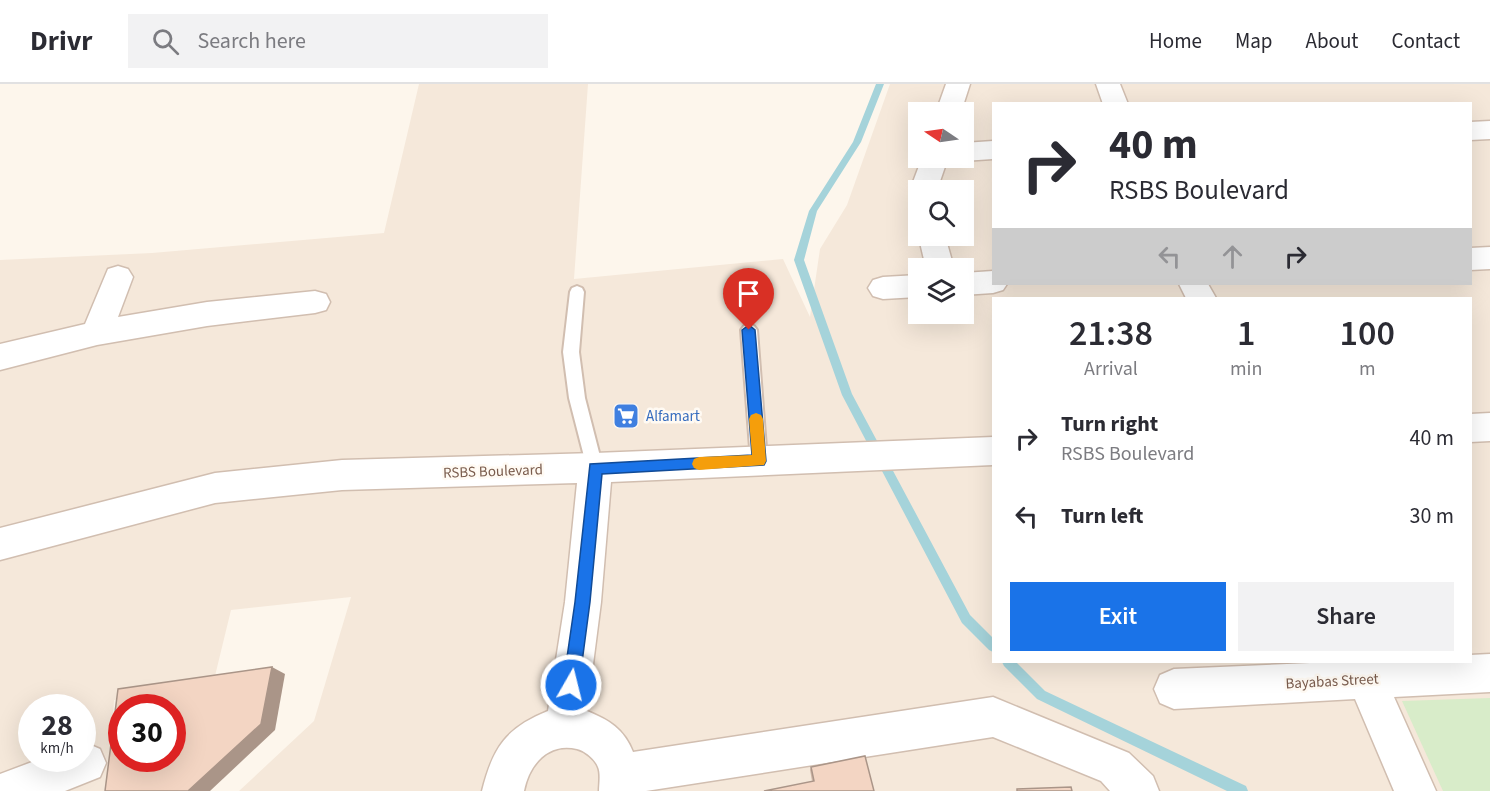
<!DOCTYPE html>
<style>
:root{--surface:#fff;--page:#f2f2f3;--text:#2b2b33;--muted:#7c7c81;--line:#e1e1e2;--accent:#1a73e8}
body{margin:0;font-family:"Source Sans 3",sans-serif;background:var(--page);color:var(--text);height:100vh;display:flex;flex-direction:column;font-size:22px;white-space:nowrap}
*{box-sizing:border-box;margin:0}
p{font-size:20px;color:var(--muted)}
.icon{flex:none;width:33px;height:33px;fill:none;stroke:currentColor;stroke-width:2;stroke-linecap:round;stroke-linejoin:round}
.map{position:relative;flex:1;overflow:hidden}
.side{position:absolute;left:992px;top:213px;width:480px;height:366px;display:flex;flex-direction:column;background:var(--surface);border-radius:0px;box-shadow:0 6px 24px #0002}
.side>*{flex:none}
.guide{position:absolute;left:992px;top:18px;width:480px;height:183px;border-radius:0px;box-shadow:0 6px 24px #0002;background:#fff;color:var(--text);overflow:hidden}
.needle{width:39px;rotate:283deg}
.buttons{position:absolute;left:908px;top:18px;display:grid;gap:12px}
.buttons a{display:grid;place-items:center;width:66px;height:66px;border-radius:0px;background:var(--surface);box-shadow:0 6px 24px #0002;font-size:30px}
.speed{position:absolute;left:18px;top:610px;display:flex;gap:12px;font-size:30px;font-weight:700;text-align:center}
.speed>*{display:grid;place-content:center;width:78px;height:78px;border-radius:50%;background:var(--surface);box-shadow:0 6px 24px #0002;line-height:1}
.speed small{font-size:15px;font-weight:400}
.speed .limit{border:9px solid #d22;background:#fff;color:#111}
.pin{position:absolute;display:grid;place-items:center;width:51px;height:51px;color:#fff;margin:-62px -26px;border-radius:50% 50% 50% 0;rotate:-45deg;box-shadow:0 0 6px #0007}
.pin .icon{rotate:45deg}
.me{position:absolute;width:66px;margin:-33px;rotate:8deg;stroke-linejoin:round;filter:drop-shadow(0 0 4px #0008)}
.turn{display:flex;align-items:center;gap:21px;height:126px;padding:0 18px;font-size:27px}
.turn .icon{width:78px;height:78px;stroke-width:2.5}
.turn b{display:block;font-size:42px;line-height:51px}
.lanes{display:flex;align-items:center;height:57px;padding:0 18px;background:#0003;justify-content:center;gap:30px;direction:ltr}
.lanes .off{opacity:.35}
.eta{display:flex;justify-content:space-evenly;align-items:center;height:102px;text-align:center}
.eta b{font-size:36px;font-weight:600;line-height:42px}
.cta{display:flex;gap:12px;margin-top:auto;padding:12px 18px}
.cta a{flex:1;height:69px;border-radius:0px;background:var(--accent);color:#fff;font-size:24px;font-weight:600;line-height:69px;text-align:center}
.cta a+a{background:var(--page);color:var(--text)}
ul{padding:0;list-style:none}
li{display:flex;align-items:center;gap:18px;height:78px;padding:0 18px}
li div{flex:1}
li b{display:block;font-size:22px}
li em{font-style:normal}
header{display:flex;align-items:center;gap:36px;box-sizing:border-box;height:84px;padding:0 30px;background:var(--surface);border-bottom:2px solid var(--line)}
header strong{font-size:28px}
nav{display:flex;gap:33px;margin-inline-start:auto;font-size:21px}
.search{width:420px;height:54px;background:var(--page);display:flex;align-items:center;gap:15px;box-sizing:border-box;padding:0 21px;border-radius:0px;color:var(--muted);font-size:22px}
.map>svg:first-child{display:block}
</style>
<header>
<strong>Drivr</strong>
<div class="search"><svg class="icon" aria-label="search" viewBox="0 0 24 24"><circle cx="10" cy="10" r="6"/><path d="M15 15l6 6"/></svg>Search here</div>
<nav><a>Home</a><a>Map</a><a>About</a><a>Contact</a></nav>
</header>
<div class="map">
<svg width="1490" height="707" viewBox="0 0 1490 707">
<rect width="100%" height="100%" fill="#fdf6ec"/>
<path fill="#f5e8da" fill-rule="evenodd" d="M419,0H588L574,195L783,175L810,233L820,165L847,121L890,0H1490V707H239L314,637L351,513L231,526L214,596L114,616L108,707H0V176L152,169L384,149ZM993,20H1470V200H993ZM918,28H963V74H918ZM918,106H963V152H918ZM918,184H963V230H918ZM993,214H1470V578H993ZM32,624H82V675H32Z"/>
<path fill="#d8ecc9" d="M1490,614V707H1443L1402,617Z"/>
<g fill="none" stroke-linecap="round" stroke-linejoin="round">
<path fill="#a5d3da" fill-rule="evenodd" d="M876,0H884L861,58L817,127L804,176L852,310L970,531L993,554V568L989,566L962,539L842,311L794,176L809,127L853,58Z
M1002,578H1016L1045,607L1246,702L1248,707H1227L1037,615L1004,582Z"/>
<g stroke="#d1beb0" stroke-width="4">
<path id="service" d="M577,202L582,204L584,208L579,268L585,314L603,384L601,389L595,391L589,389L587,384L569,314L563,268L570,208L572,204Z
M749,240L754,242L757,246L767,377L765,382L759,384L753,382L751,377L741,246L744,242Z"/>
</g>
<g stroke="#d1beb0" stroke-width="3">
<path id="minor" d="M946,0H970L961,28H936Z
M1096,0H1120L1128,20H1103Z
M1490,37V55L1470,56V38Z
M993,57V75L963,77L953,74H963V59Z
M922,74H948L937,106H918V114L914,113L910,106Z
M918,150L945,152L954,184H926Z
M1490,163V185L1470,186V164Z
M118,182L128,185L133,193L118,233L207,218L315,207L326,210L330,218L326,226L315,229L207,242L97,261L0,286V260L85,240L108,185Z
M993,187V200H1007L1003,206L993,209L963,211V189Z
M918,191V213L883,215L873,212L868,204L873,196L883,193Z
M1179,200H1208L1216,214H1186Z
M1490,329V357L1470,358V330Z
M993,353V381L611,398L601,518L587,627C609,636 624,645 633,668L993,613L1129,669L1153,692L1159,707H1110L1101,697L993,653L646,707H599C599,700 601,690 598,683C595,675 585,667 577,665C548,658 529,681 524,707H482C493,663 506,644 548,627L565,518L577,399L342,406L215,419L0,476V444L215,389L342,376L595,369Z
M1490,570V608L1394,613L1436,707H1394L1355,615L1174,625L1160,619L1154,605L1160,591L1174,585L1333,578H1470V571Z
M86,659L100,665L106,679L100,693L65,707H0V690L40,675H82V660Z"/>
</g>
<use href="#service" fill="#fff" fill-rule="evenodd"/>
<use href="#minor" fill="#fff" fill-rule="evenodd"/>
</g>
<path fill="#d1b7a8" d="M865,672L812,697L810,686L811,683Z"/>
<path fill="#aa9588" d="M272,583L285,590L275,646L210,707H188Z"/>
<path fill="#f3d5c3" stroke="#aa9588" stroke-width="1.5" fill-rule="evenodd" d="M272,583L261,640L188,707H105L118,605ZM122,624H172V675H122Z
M865,672L874,707H764L814,697L811,683Z
M1071,703L1072,707H1017V705Z"/>
<path fill="#1a73e8" stroke="#114b97" stroke-width="1.5" d="M749,241L755,246L766,377L764,381L602,390L590,518L579,601L577,607L571,609L565,607L563,601L575,518L590,380L752,371L742,246Z"/>
<path fill="#f59e0b" d="M756,329L761,331L763,335L766,377L764,381L699,386L694,384L692,380L694,375L699,373L752,371L749,335L751,331Z"/>
<defs>
<g id="supermarket-square" transform="scale(1.35)"><rect x="-9" y="-9" width="18" height="18" rx="4" fill="#3f7fe0" stroke="#fffaf3"/><path d="M-6-5.5h2.5l.6 2H6L4.5 2H-2.5L-4.4-4H-6ZM-1.5 3.2a1.3 1.3 0 1 0 .1 0ZM3 3.2a1.3 1.3 0 1 0 .1 0Z" fill="#fff"/></g>
</defs>
<g fill-rule="evenodd">
<use href="#supermarket-square" x="626" y="332"/>
</g>
<g text-anchor="middle" stroke-width="5" stroke-linejoin="round" paint-order="stroke">
<g font-size="15" fill="#366cbe" stroke="#fffaf3" text-anchor="start">
<text x="646" y="337">Alfamart</text>
</g>
<g font-size="15" fill="#7a5c4d" stroke="#fffaf3">
<text transform="translate(493 387) rotate(-2)" y="5">RSBS Boulevard</text>
<text transform="translate(1332 597) rotate(-3)" y="5">Bayabas Street</text>
</g>
</g>
</svg>
<div class="buttons">
<a><svg class="needle" viewBox="-14 -14 28 28"><path d="M0-13l5 13h-10z" fill="#e53935"/><path d="M0 13l5-13h-10z" fill="#7c7c81"/></svg></a>
<a><svg class="icon" aria-label="search" viewBox="0 0 24 24"><circle cx="10" cy="10" r="6"/><path d="M15 15l6 6"/></svg></a>
<a><svg class="icon" aria-label="layers" viewBox="0 0 24 24"><path d="M12 4l9 5-9 5-9-5zM3 14l9 5 9-5"/></svg></a>
</div>
<div class="speed"><div>28<small>km/h</small></div><div class="limit">30</div></div>
<div class="pin" style="left:749px;top:246px;background:#d93025"><svg class="icon" aria-label="arrive" viewBox="0 0 24 24"><path d="M6 21V4h12l-3 4 3 4H6"/></svg></div>
<svg class="me" style="left:571px;top:601px" viewBox="-20 -20 40 40"><circle r="17" fill="#1a73e8" stroke="#fff" stroke-width="3"/><path d="M0-11L8 9 0 5-8 9z" fill="#fff"/></svg>
<div class="guide">
<div class="turn"><svg class="icon" aria-label="right" viewBox="0 0 24 24"><path d="M7 20v-9h11M14 6l5 5-5 5"/></svg><div><b>40 m</b>RSBS Boulevard</div></div>
<div class="lanes"><svg class="icon off" aria-label="left" viewBox="0 0 24 24"><path d="M17 20v-9H6M10 6l-5 5 5 5"/></svg><svg class="icon off" aria-label="ahead" viewBox="0 0 24 24"><path d="M12 20V5M6 11l6-6 6 6"/></svg><svg class="icon" aria-label="right" viewBox="0 0 24 24"><path d="M7 20v-9h11M14 6l5 5-5 5"/></svg></div>
</div>
<section class="side">
<div class="eta">
<div><b>21:38</b><p>Arrival</p></div>
<div><b>1</b><p>min</p></div>
<div><b>100</b><p>m</p></div>
</div>
<ul>
<li><svg class="icon" aria-label="right" viewBox="0 0 24 24"><path d="M7 20v-9h11M14 6l5 5-5 5"/></svg><div><b>Turn right</b><p>RSBS Boulevard</p></div><em>40 m</em></li>
<li><svg class="icon" aria-label="left" viewBox="0 0 24 24"><path d="M17 20v-9H6M10 6l-5 5 5 5"/></svg><div><b>Turn left</b></div><em>30 m</em></li>
</ul>
<div class="cta"><a>Exit</a><a>Share</a></div>
</section>
</div>
